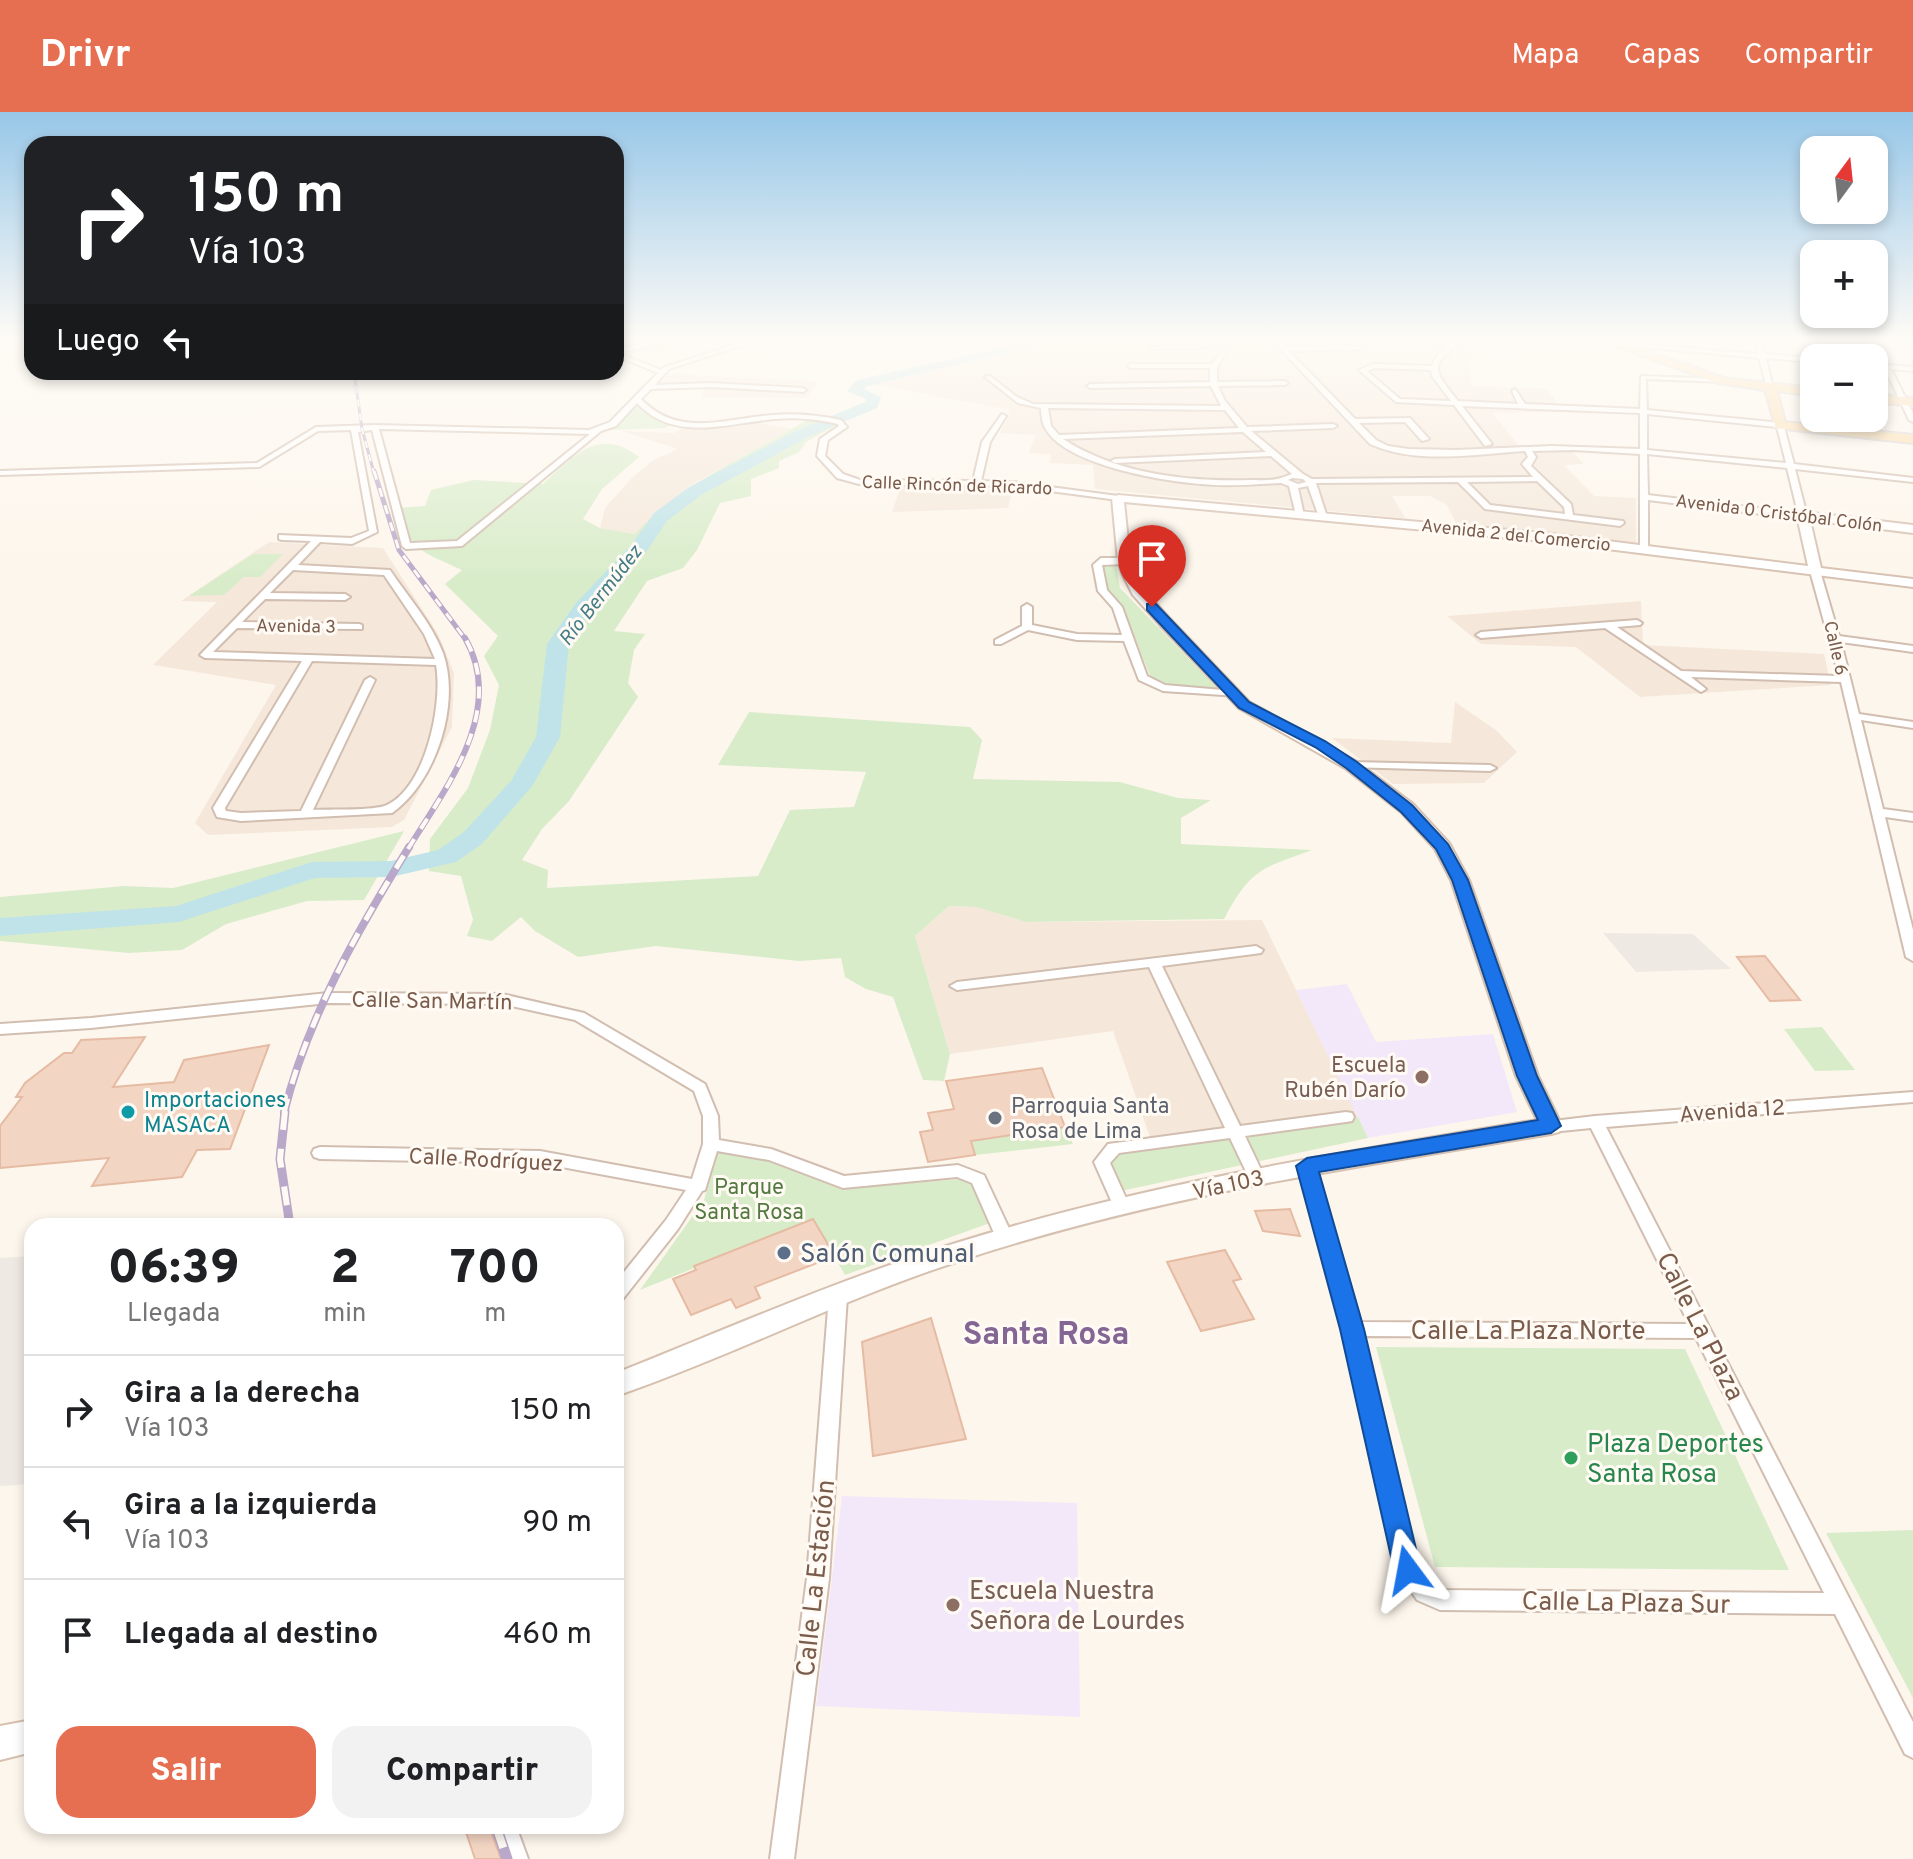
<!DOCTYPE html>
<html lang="es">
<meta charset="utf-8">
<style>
:root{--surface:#fff;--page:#f2f2f2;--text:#202124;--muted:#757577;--line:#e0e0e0;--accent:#e76f51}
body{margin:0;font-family:Overpass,sans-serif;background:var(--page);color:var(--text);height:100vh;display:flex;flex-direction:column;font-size:30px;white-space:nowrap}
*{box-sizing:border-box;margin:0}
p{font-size:26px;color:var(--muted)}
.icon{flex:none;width:44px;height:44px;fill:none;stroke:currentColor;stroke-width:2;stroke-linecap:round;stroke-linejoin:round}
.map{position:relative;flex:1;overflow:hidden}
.sheet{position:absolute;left:24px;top:1106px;width:600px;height:616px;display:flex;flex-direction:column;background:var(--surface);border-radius:24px;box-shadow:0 4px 12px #0003}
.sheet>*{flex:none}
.guide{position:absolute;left:24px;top:24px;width:600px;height:244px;border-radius:24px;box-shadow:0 4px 12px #0003;background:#202124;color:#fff;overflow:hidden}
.needle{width:52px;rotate:15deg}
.controls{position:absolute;left:1800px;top:24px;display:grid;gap:16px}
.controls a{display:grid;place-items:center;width:88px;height:88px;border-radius:16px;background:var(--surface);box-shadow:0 4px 12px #0003;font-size:40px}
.pin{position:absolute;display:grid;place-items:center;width:68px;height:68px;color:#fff;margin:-82px -34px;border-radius:50% 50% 50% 0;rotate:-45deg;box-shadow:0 0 8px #0007}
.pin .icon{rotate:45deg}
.me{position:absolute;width:88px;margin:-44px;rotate:347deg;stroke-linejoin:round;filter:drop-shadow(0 0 6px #0008)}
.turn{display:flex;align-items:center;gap:28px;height:168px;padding:0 32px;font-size:36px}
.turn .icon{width:104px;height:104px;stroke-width:2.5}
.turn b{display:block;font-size:56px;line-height:68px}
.then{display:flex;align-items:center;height:76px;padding:0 32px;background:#0003;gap:16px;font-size:30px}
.eta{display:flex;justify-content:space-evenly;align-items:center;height:136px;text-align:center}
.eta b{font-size:48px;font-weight:800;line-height:56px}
.button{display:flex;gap:16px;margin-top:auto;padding:16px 32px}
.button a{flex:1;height:92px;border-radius:24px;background:var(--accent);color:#fff;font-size:32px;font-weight:800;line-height:92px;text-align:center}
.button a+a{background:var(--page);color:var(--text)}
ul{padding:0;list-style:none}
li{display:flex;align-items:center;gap:24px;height:112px;padding:0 32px;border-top:2px solid var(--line)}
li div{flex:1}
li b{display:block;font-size:30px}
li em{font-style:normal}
header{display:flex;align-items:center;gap:48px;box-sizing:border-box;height:112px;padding:0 40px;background:var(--accent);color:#fff}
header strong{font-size:38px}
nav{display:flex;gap:44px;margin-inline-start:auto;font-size:28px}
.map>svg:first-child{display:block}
</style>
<header>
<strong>Drivr</strong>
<nav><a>Mapa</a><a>Capas</a><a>Compartir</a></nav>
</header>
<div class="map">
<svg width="1913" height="1747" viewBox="0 0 1913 1747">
<rect width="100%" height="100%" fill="#fdf6ec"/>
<path fill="#f5e8da" d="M616,227H673L690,233L632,247L616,240Z
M1066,227H1554L1572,233L1551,237L1487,234L1468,250L1471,274L1547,277L1563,300L1493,301L1519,334L1458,336L1465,343L1572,339L1584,352L1564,353L1594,384L1636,386V432L1456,411L1447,393L1430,384H1392L1405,406L1095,377L1093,353L1050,351L1051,342L1029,341L1035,323L1000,321L1010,298L872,272L1039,236Z
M668,261L710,264L818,269L807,286L702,285L705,274H657Z
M749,309L792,317L689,374L654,402L636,422L600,416L605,396L631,367L652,349L678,337L622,319L674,321L687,313L715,317Z
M901,374H970L1013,377L1008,396L892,400Z
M269,430L383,436L438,522L454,561L452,615L404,708L392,715L208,723L195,711L276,573L153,553L217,490L181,489Z
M1641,489L1643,533L1824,542L1831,573L1640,585L1576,535L1481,532L1447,504Z
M1455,590L1496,618L1517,640L1484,671L1393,672L1332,626L1451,631Z
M949,794L976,795L1026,810L1262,808L1358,1005L1153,1034L1113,919L950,942L915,824Z"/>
<path fill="#efe9e4" d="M1603,821L1693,822L1731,857L1636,860Z
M32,1144V1372L0,1374V1146Z"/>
<path fill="#f3e8fa" d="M1347,872L1376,930L1493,922L1517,1000L1368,1026L1296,878Z
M842,1384L1077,1391L1080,1605L816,1594Z"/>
<path fill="#d8ecc9" d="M638,292L648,303L673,312L665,316L611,318Z
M810,306L837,313L806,330L799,340L779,349V356L751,367V384L720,391L697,438L683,456L647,469L614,519L645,522L634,538L628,571L638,585L569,689L542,717L522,748L548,758L547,776L758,764L790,698L854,695L866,660L718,653L749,600L970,615L982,628L973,667L1120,670L1178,686L1211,688L1181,706V732L1312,738C1260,757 1251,757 1224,807L1026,810L976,795L949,794L915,824L950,942L944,969L923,968L893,885L866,877L845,865L841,846L799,849L656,834L578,845L535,819L521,805L492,829L467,824L473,808L461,764L429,759L430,727L468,676L490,618L499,573L484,544L498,524L445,472L462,458C422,439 412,441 397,396L425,394L431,378L474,368L543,372C574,343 599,314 639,345L602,377L583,407L600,416L635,422C683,369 750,344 810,306Z
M253,442H283L260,465H244L224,483L189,484Z
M1102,452H1116L1120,476L1218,577L1165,572L1150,564L1122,493L1106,474Z
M404,719L364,788L307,789L226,812L182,838L129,841L0,829V785L124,774L173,776Z
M1822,915L1855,958L1815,959L1784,917Z
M1358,1005L1368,1026L1121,1079L1111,1055L1112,1047L1124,1039Z
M966,1014L995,1025L1065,1015L1073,1032L975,1043Z
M718,1039L762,1045L820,1069L846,1076L963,1067L973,1072L990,1111L845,1163L813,1108L640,1178L704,1088Z
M1376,1235L1685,1237L1789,1458L1435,1455Z
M1913,1418V1586L1826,1421Z"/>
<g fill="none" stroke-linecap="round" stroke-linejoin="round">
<path stroke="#a5d3da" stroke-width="2" d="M0,231L27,227"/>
<path fill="#bfe3e8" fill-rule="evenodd" d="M1040,227H1065L867,274L864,277L881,285L877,296L810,324L701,383L667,409L646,440L591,499L569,532L560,625L533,673L482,732L456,750L391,765L315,766L179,810L0,824V806L176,794L312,750L391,749L438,738L464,720L511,669L536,625L547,532L576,491L632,432L654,401L689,375L798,318L865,290L866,287L847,279L857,268Z"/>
</g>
<path fill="#f3d5c3" stroke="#e6bba3" stroke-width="2" d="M1765,844L1800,888L1770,889L1737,845Z
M145,925L113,975L174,970L184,948L269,933L230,1037L197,1038L182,1065L92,1074L109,1046L0,1056V1014L22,985H16L25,971L64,941H72L81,928Z
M1042,956L1065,1015L971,1029L975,1043L928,1050L920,1020L933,1018L928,1001L954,997L946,969Z
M1290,1097L1300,1124L1263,1119L1255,1099Z
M813,1107L835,1144L755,1175L760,1186L736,1196L731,1187L691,1203L673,1167L696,1158L694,1154Z
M1225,1138L1241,1167L1233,1169L1254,1207L1201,1219L1167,1150Z
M931,1206L966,1327L873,1344L862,1230Z
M464,1714H489L501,1747H475Z"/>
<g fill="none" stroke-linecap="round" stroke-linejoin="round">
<g stroke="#d1beb0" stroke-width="4">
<path id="street" d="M616,227H626L616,230Z
M667,227L669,230L618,241L661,258L665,255L751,227H761L669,257L655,273L711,271L803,276L806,278L803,280L711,275L651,277L641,287C678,326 725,307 772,303C795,301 818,303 841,308L847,315L828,328L825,344L843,362L860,368L973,369L982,330L1002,302L1006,304L990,330L981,369L1013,370L1118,384L1122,386L1118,388L1013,374L859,372L837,366L817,344L820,327L839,314L838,312C817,307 796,305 775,307C728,311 674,331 637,291L616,314L601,319L462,434L406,437L402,434L372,318L358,320L377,420L352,432L320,430L298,453L390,458C408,485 431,510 443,541C461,592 436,670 392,701L241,709L217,705L213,696L302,549L205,546L200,543L311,429L282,428L279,427V423L351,426L369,419L351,318L318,319L259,355L0,363V359L257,351L316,315L375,313L589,318L610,310L658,261L616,244V237ZM379,317L590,322L457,429L410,431ZM293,458L384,463L424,522L435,547L213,540L237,516L362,517V513L359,512L242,510L265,487L345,488L350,485L345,482L270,481ZM312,549L436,553C443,591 426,675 387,693C375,699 329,697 313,698L375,568L370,565L365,568L301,699L241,701L226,699L225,696Z
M899,227H910L907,229Z
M1271,227H1278L1285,235L1364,234L1362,237L1289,239L1355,307L1410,306L1429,327L1422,329L1405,310L1359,311L1376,328L1388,334L1409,337L1456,338L1551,334L1640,337V301L1462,294L1492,332L1485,334L1454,293L1396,290L1359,258L1373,252L1432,254C1436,241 1449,227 1464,227C1430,255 1431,255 1458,289L1518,292L1512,279L1515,277L1525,292L1640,297L1641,264L1722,267L1724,270L1646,267L1647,298L1783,311L1794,352L1913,366V370L1795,357L1807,404L1803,407L1648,388V438L1644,441L1640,438V342L1574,338L1532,339L1536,345L1531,354L1571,392L1573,403L1623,409L1624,411L1620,414L1485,397L1458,370L1316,371L1327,405L1323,408L1319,405L1308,374L1298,376L1304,403L1300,406L1296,403L1289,374L1281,371C1255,372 1228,375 1201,372C1163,369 1062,353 1044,314C1042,309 1041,302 1041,296L1018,291L985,265L990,264L1017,285L1033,292L1221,294L1211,274L1090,276L1087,274L1090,272L1210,270V256H1131L1128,254L1131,252H1212L1224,237L1227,239L1217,255V270L1285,269L1288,271L1285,273L1218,274L1225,289L1247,315L1333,312L1337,314L1333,316L1251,319L1303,362L1312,367L1533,365L1522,352L1528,345L1525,339C1476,342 1416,353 1370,332ZM1374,256L1431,258L1432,264L1451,289L1400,287L1367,259ZM1048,296L1225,298L1239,316L1059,323L1051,314ZM1647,302L1777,315L1786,351L1647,338ZM1243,320L1266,340L1115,347L1111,349L1115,351L1271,344L1292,362C1288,363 1285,365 1281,366C1272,369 1259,368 1250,368C1187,370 1117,362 1063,327ZM1647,342L1787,356L1798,401L1648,383ZM1292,366L1303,367L1306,370L1298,372L1288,368ZM1537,369L1564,395L1565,402L1490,393L1467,370Z
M1515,227H1542L1539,229Z
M1755,227H1761L1765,242L1814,246V250L1766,246L1773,276L1770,278L1767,276L1759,246L1612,232L1615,230L1758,242Z
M1209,232L1211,235L1153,237L1150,235Z
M1874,252L1913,255V259L1891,257L1913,301V310L1909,308L1885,257L1874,256Z
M1101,446H1124L1128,449L1124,452L1102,453L1107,478L1122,495L1147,564L1165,573L1234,579L1239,582L1238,584L1163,579L1139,568L1124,529L1077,528L1028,518L1001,532H995V528L1022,514V495L1027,492L1032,495V513L1077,522L1122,523L1113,496L1098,479L1093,453Z
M1815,456L1820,459L1839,524L1913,534V540L1841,530L1859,602L1913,610V616L1861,608L1883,697L1913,701V709L1885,705L1913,818V849L1906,845L1841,570L1691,565L1706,577L1701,580L1605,516L1481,526L1476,523L1481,520L1637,508L1642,511L1640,513L1617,515L1681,559L1839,564L1810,459Z
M1351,650L1490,653L1496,656L1490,659L1347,655V651Z
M1256,834L1263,838L1261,841L1162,854L1240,1014L1346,1000L1352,1001L1354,1005L1352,1009L1346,1010L1245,1024L1265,1066L1263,1070L1257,1072L1251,1070L1230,1026L1119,1041L1110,1051L1130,1095L1128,1099L1122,1101L1116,1099L1114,1095L1094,1050L1108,1032L1225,1016L1149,855L957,878L950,874L957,870Z
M328,881L502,882L584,901L705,972L718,1004L719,1028L771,1037L844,1064L958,1053L984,1063L1013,1125L1010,1130L1004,1132L998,1130L972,1071L957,1065L843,1076L769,1048L717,1039L705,1078L702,1079L678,1117L622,1188L616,1190V1170L666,1108L686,1078L540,1051L320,1047L314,1045L312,1041L314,1037L320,1035L540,1039L692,1067L703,1032V1004L694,979L575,908L502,892L328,891L91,916L0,922V912L91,906Z
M1913,980V990L1606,1015L1913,1610V1646L1905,1642L1835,1502L1440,1498L1417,1488L1397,1458L1343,1217L1299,1054L1301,1050H1313L1315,1054L1359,1210L1689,1212L1591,1016L1551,1020L1545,1018L1543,1014L1545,1010L1595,1004ZM1363,1224L1696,1226L1824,1481L1441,1478L1433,1474L1417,1454Z
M838,1177L844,1179L847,1184L829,1466L794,1747H770L807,1466L829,1184L832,1179Z
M492,1714H516L528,1747H504Z"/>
</g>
<g stroke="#d6c0b0" stroke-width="4">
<path id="secondary" d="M1118,383L1543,421L1808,454L1797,404L1803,400L1913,413V421L1810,408L1821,456L1913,467V475L1543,429L1124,390L1130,449L1135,463L1144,478L1170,507L1249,590L1357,650L1413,692L1449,731L1469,768L1538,964L1562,1014L1559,1020L1551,1022C1353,1055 1151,1085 959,1149C842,1187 732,1244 616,1284V1261C729,1216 840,1167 956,1131C1145,1072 1342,1040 1537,1008L1516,964L1451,768L1435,737L1401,700L1345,656L1239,596L1160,513L1133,483L1123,463L1118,449L1112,386Z
M32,1608V1640L0,1648V1614Z"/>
</g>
<g stroke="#dad1cd" stroke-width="4">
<path id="primary" d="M1595,227H1611L1724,266L1814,276V284L1777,279L1785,310L1913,323V331L1776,316L1765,278L1718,271Z
M1874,282L1913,286V294L1874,290Z"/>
</g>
<use href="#street" fill="#fff" fill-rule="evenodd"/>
<use href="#secondary" fill="#fff" fill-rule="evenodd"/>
<use href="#primary" fill="#fbd9a5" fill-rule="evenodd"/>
<g stroke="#b9a8c9" stroke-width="3">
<path id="rail-far5" d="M354,260L362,317L374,361"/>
</g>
<g stroke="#b9a8c9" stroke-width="5">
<path id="rail-far4" d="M374,359L399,438L466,528"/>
</g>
<g stroke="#b9a8c9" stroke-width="6">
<path id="rail-far3" d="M408,737C445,677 507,599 465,526"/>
</g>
<g stroke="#b9a8c9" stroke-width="8">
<path id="rail-far2" d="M284,1001C307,906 358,818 409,735"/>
</g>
<g stroke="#b9a8c9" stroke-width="9">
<path id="rail-far1" d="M285,999L280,1047L290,1114"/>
</g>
<g stroke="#b9a8c9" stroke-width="11">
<path id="rail" d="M496,1714L507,1747"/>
</g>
<use href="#rail-far5" stroke="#fffaf3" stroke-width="2" stroke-dasharray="7" stroke-linecap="butt"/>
<use href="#rail-far4" stroke="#fffaf3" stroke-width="3" stroke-dasharray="9" stroke-linecap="butt"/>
<use href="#rail-far3" stroke="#fffaf3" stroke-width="4" stroke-dasharray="12" stroke-linecap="butt"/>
<use href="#rail-far2" stroke="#fffaf3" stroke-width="5" stroke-dasharray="15" stroke-linecap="butt"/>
<use href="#rail-far1" stroke="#fffaf3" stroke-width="6" stroke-dasharray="19" stroke-linecap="butt"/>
<use href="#rail" stroke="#fffaf3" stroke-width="8" stroke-dasharray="23" stroke-linecap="butt"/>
</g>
<linearGradient id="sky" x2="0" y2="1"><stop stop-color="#97c7e8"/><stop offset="0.48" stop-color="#fefbf6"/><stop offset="1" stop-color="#fefbf6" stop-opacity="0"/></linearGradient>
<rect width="1913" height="472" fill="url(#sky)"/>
<path fill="#1a73e8" stroke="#114b97" stroke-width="2" d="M1147,492H1156L1249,590L1325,629L1357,650L1412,693L1448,732L1468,768L1537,964L1561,1014L1551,1021L1319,1060L1364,1217L1421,1458L1417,1468L1408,1471L1398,1468L1394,1458L1340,1217L1296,1054L1307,1046L1538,1008L1517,964L1452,768L1436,737L1401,700L1346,656L1315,635L1239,596L1147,498Z"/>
<g fill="#8d6e63" stroke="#fffaf3" stroke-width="3">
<circle cx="1422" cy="965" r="8"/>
<circle cx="953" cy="1493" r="8"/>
</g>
<circle fill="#0f9aa8" stroke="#fffaf3" stroke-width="3" cx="128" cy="1000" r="8"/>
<circle fill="#6b7280" stroke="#fffaf3" stroke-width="3" cx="995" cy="1006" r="8"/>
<circle fill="#5c6f8a" stroke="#fffaf3" stroke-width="3" cx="784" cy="1141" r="8"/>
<circle fill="#2e9e5b" stroke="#fffaf3" stroke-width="3" cx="1571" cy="1346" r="8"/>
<g text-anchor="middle" stroke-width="6" stroke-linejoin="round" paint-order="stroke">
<g font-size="18" fill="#7a5c4d" stroke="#fffaf3">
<text transform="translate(957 373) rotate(2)" y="6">Calle Rincón de Ricardo</text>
<text transform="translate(1779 401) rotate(7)" y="6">Avenida 0 Cristóbal Colón</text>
<text transform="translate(1516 423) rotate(6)" y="6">Avenida 2 del Comercio</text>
<text transform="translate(296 514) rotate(1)" y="6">Avenida 3</text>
<text transform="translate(1836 536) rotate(77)" y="6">Calle 6</text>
</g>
<g font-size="20" font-style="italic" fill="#437c86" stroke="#fffaf3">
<text transform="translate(600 483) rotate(-52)" y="7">Río Bermúdez</text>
</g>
<g font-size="22" fill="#7a5c4d" stroke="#fffaf3">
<text transform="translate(432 888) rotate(1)" y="8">Calle San Martín</text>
<text transform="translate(1732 998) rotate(-4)" y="8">Avenida 12</text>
<text transform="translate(486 1047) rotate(3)" y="8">Calle Rodríguez</text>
<text transform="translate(1228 1072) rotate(-12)" y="8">Vía 103</text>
</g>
<g font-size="22" fill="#785e54" stroke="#fffaf3" text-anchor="end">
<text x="1406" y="960">Escuela<tspan x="1406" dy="25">Rubén Darío</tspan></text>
</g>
<g font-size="22" fill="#0d838f" stroke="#fffaf3" text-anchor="start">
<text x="144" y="995">Importaciones<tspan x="144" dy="25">MASACA</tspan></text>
</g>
<g font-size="22" fill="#5b616d" stroke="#fffaf3" text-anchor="start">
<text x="1011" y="1001">Parroquia Santa<tspan x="1011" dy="25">Rosa de Lima</tspan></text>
</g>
<g font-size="22" fill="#537a41" stroke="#fffaf3">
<text x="749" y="1082">Parque<tspan x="749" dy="25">Santa Rosa</tspan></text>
</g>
<g font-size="26" fill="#4e5e75" stroke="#fffaf3" text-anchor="start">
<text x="800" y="1150">Salón Comunal</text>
</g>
<g font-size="26" fill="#7a5c4d" stroke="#fffaf3">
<text transform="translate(1701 1214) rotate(63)" y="9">Calle La Plaza</text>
<text x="1528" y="1227">Calle La Plaza Norte</text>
<text transform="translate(815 1466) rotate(-84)" y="9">Calle La Estación</text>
<text transform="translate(1626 1490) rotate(1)" y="9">Calle La Plaza Sur</text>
</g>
<g font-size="26" fill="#27864d" stroke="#fffaf3" text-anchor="start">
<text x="1587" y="1340">Plaza Deportes<tspan x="1587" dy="30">Santa Rosa</tspan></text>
</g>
<g font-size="26" fill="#785e54" stroke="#fffaf3" text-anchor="start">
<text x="969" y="1487">Escuela Nuestra<tspan x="969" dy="30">Señora de Lourdes</tspan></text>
</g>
<g font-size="32" font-weight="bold" fill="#846695" stroke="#fffaf3">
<text x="1046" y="1232">Santa Rosa</text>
</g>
</g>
</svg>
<div class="controls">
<a><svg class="needle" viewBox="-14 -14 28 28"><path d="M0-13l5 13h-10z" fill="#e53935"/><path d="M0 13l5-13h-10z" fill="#757577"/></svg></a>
<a>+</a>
<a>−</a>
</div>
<div class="pin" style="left:1152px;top:495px;background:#d93025"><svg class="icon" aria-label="arrive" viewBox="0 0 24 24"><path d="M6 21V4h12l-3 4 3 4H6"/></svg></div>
<svg class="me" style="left:1408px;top:1458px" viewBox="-20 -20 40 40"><path d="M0-17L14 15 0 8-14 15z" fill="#1a73e8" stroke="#fff" stroke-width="4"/></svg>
<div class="guide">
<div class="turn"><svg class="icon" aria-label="right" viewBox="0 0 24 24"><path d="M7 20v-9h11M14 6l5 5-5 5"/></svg><div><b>150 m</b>Vía 103</div></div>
<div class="then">Luego<svg class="icon" aria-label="left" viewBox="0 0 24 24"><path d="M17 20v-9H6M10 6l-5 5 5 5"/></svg></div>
</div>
<section class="sheet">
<div class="eta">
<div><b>06:39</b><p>Llegada</p></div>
<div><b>2</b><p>min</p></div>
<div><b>700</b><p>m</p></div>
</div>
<ul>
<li><svg class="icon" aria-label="right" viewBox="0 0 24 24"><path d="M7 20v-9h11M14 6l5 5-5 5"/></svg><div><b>Gira a la derecha</b><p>Vía 103</p></div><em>150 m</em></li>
<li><svg class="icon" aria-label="left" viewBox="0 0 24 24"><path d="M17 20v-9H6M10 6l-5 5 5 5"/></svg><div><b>Gira a la izquierda</b><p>Vía 103</p></div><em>90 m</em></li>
<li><svg class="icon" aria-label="arrive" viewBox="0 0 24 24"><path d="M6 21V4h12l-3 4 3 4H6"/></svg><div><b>Llegada al destino</b></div><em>460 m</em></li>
</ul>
<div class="button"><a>Salir</a><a>Compartir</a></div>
</section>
</div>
